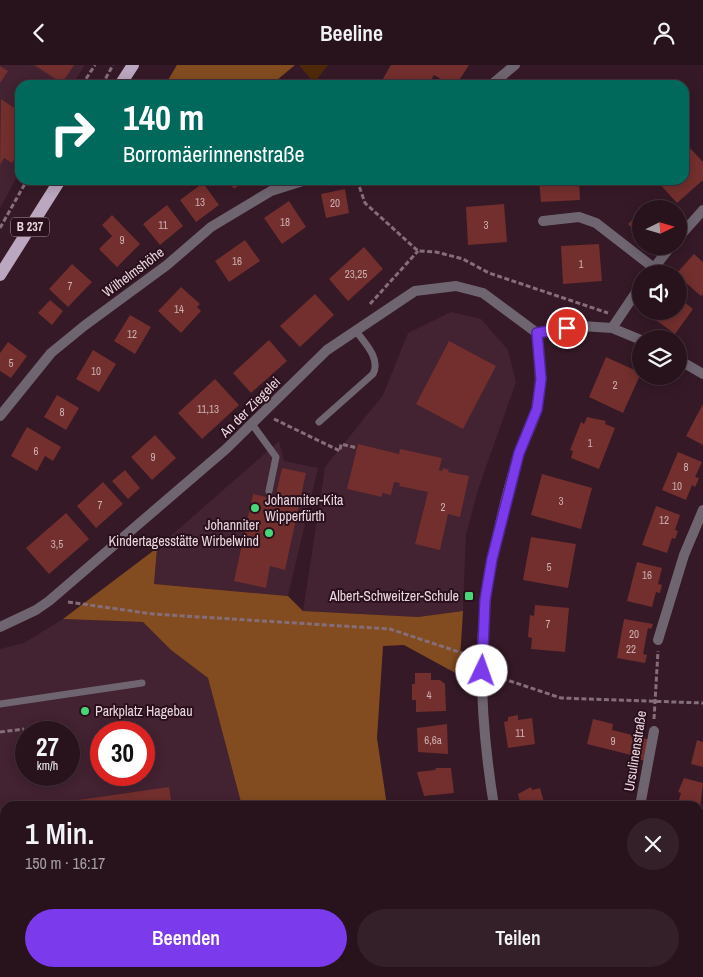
<!DOCTYPE html>
<html lang="de">
<meta charset="utf-8">
<style>
:root{--surface:#28131c;--page:#342029;--text:#f1f3f6;--muted:#a59ea3;--line:#44323b;--accent:#7c3aed}
body{margin:0;font-family:"Archivo Narrow",sans-serif;background:var(--page);color:var(--text);height:100vh;display:flex;flex-direction:column;font-size:19px;white-space:nowrap}
*{box-sizing:border-box;margin:0}
p{font-size:16px;color:var(--muted)}
.icon{flex:none;width:28px;height:28px;fill:none;stroke:currentColor;stroke-width:2;stroke-linecap:round;stroke-linejoin:round}
.map{position:relative;flex:1;overflow:hidden}
.sheet{position:absolute;left:0px;top:736px;width:704px;height:176px;display:flex;flex-direction:column;background:var(--surface);border-radius:15px 15px 0 0;box-shadow:0 2px 12px #0003,0 0 0 1px var(--line)}
.sheet>*{flex:none}
.top-card{position:absolute;left:15px;top:15px;width:674px;height:105px;border-radius:15px;box-shadow:0 2px 12px #0003,0 0 0 1px var(--line);background:#00695c;color:#fff;overflow:hidden}
.needle{width:32px;rotate:85deg}
.controls{position:absolute;left:632px;top:135px;display:grid;gap:10px}
.controls a{display:grid;place-items:center;width:55px;height:55px;border-radius:50%;background:var(--surface);box-shadow:0 2px 12px #0003,0 0 0 1px var(--line);font-size:25px}
.speed{position:absolute;left:15px;top:656px;display:flex;gap:10px;font-size:25px;font-weight:700;text-align:center}
.speed>*{display:grid;place-content:center;width:65px;height:65px;border-radius:50%;background:var(--surface);box-shadow:0 2px 12px #0003,0 0 0 1px var(--line);line-height:1}
.speed small{font-size:12px;font-weight:400}
.speed .limit{border:8px solid #d22;background:#fff;color:#111}
.pin{position:absolute;display:grid;place-items:center;width:42px;height:42px;color:#fff;margin:-21px;border:2px solid #fff;border-radius:50%;box-shadow:0 1px 5px #0007}
.me{position:absolute;width:55px;margin:-28px;rotate:3deg;stroke-linejoin:round;filter:drop-shadow(0 0 4px #0008)}
.turn{display:flex;align-items:center;gap:18px;height:105px;padding:0 25px;font-size:22px}
.turn .icon{width:65px;height:65px;stroke-width:2.5}
.turn b{display:block;font-size:35px;line-height:42px}
.round{display:grid;place-items:center;flex:none;width:52px;height:52px;border-radius:26px;background:var(--page)}
.headline{display:flex;align-items:center;justify-content:space-between;height:85px;padding:0 25px}
h1{font-size:30px;font-weight:600;line-height:38px}
.cta{display:flex;gap:10px;margin-top:auto;padding:10px 25px}
.cta a{flex:1;height:58px;border-radius:30px;background:var(--accent);color:#fff;font-size:20px;font-weight:600;line-height:58px;text-align:center}
.cta a+a{background:var(--page);color:var(--text)}
header{display:flex;justify-content:space-between;align-items:center;height:65px;padding:0 25px;background:var(--surface);font-size:22px;font-weight:600}
.map>svg:first-child{display:block}
</style>
<header><svg class="icon" aria-label="back" viewBox="0 0 24 24"><path d="M15 5l-7 7 7 7"/></svg>Beeline<svg class="icon" aria-label="person" viewBox="0 0 24 24"><circle cx="12" cy="8" r="4"/><path d="M4 21q1-7 8-7t8 7"/></svg></header>
<div class="map">
<svg width="703" height="912" viewBox="0 0 703 912">
<rect width="100%" height="100%" fill="#351926"/>
<path fill="#432231" fill-rule="evenodd" d="M0,0H85L72,20H20V106L0,143Z
M451,247L481,254L508,285L516,317L479,422L466,469L463,546L418,552L303,546L325,402L383,330L408,268Z
M279,376L284,396L318,403L288,531L154,519L157,483Z
M63,554L143,557L171,585L208,613L242,741H5V896H0V584L24,578ZM26,668H69V710H26ZM101,668H144V710H101Z
M15,908H280L284,912H16Z"/>
<path fill="#4f2909" d="M299,0H328L314,18Z"/>
<path fill="#834c20" d="M177,0H295L271,20H165Z
M157,483L154,519L288,531L303,546L418,552L463,546L459,610L404,580L383,581L377,673L387,741H242L208,613L171,585L143,557L63,554Z"/>
<path fill="#722f2d" d="M34,0H74L62,18Z
M391,0H469L456,20H451L434,10L428,20H387L381,17Z
M0,1L8,6L0,18Z
M1,34L20,47V85L12,98L4,93L0,100Z
M689,82L703,97V115L677,138L656,115H684V86Z
M227,115H246L234,124Z
M539,115H579L580,135L541,137Z
M203,118L219,140L196,157L180,135Z
M345,124L349,148L326,153L321,129Z
M289,136L306,162L282,179L264,153Z
M504,139L507,177L468,180L466,142Z
M167,140L183,161L160,180L143,159Z
M641,146V172L628,159Z
M112,150L140,179L117,202L99,184L112,171L102,160Z
M245,175L260,196L229,217L215,196Z
M599,179L602,216L563,219L561,181Z
M364,182L383,204L348,236L329,214Z
M694,189L703,197V229L701,231L676,209Z
M72,199L92,217L68,242L49,224Z
M181,222L200,239L197,242L201,246L181,268L158,246Z
M315,229L334,250L300,282L280,261Z
M679,233L693,244L675,269L649,250L651,246H679Z
M50,235L63,246L52,260L38,248Z
M130,250L151,262L135,289L114,276Z
M269,275L287,296L251,328L233,308Z
M449,276L496,301L463,364L416,339Z
M8,277L27,291L11,313L0,306V288Z
M93,285L116,299L99,327L76,314Z
M606,292L641,308L623,348L589,332Z
M215,314L239,340L202,374L178,348Z
M57,330L79,343L66,365L44,352Z
M703,339V380L686,371Z
M587,352L606,356L605,359L615,363L599,404L571,393L573,386L570,385L581,357L584,359Z
M27,362L61,382L53,396L45,391L37,406L11,391Z
M155,370L176,393L152,415L131,392Z
M358,379L399,389L400,384L442,393L439,405L442,406L443,403L449,405L448,407L469,411L460,452L448,449L440,485L415,479L428,427L399,421L400,418L394,417L391,430L382,428V432L347,424Z
M678,387L702,397L695,412L699,413L697,418L695,422L692,420L686,435L662,425Z
M282,403L306,408L285,505L270,501L266,523L234,516L253,429L275,434Z
M125,405L140,423L128,434L112,416Z
M542,409L592,423L581,464L531,450Z
M103,417L123,439L96,463L77,441Z
M656,441L680,450L675,465L678,466L675,474L672,473L667,488L642,480Z
M66,448L89,474L49,509L26,483Z
M531,472L576,479L568,523L523,515Z
M637,497L662,503L658,519L662,520L660,528L656,527L652,542L627,536Z
M535,540L569,543L565,587L531,584L532,573L528,572L530,550L534,551Z
M624,554L653,559L651,564L648,563L643,589L647,590L645,598L617,593Z
M415,608H431V615H440L445,619L446,646L416,647V635H412V619H415Z
M518,650V655L532,653L535,679L508,683L504,657L508,656V652Z
M593,654L613,659L612,665L640,672L635,691L587,679Z
M447,659L448,689L418,687L417,663Z
M642,673L651,675L646,696L637,694Z
M697,675L703,677V702L691,699Z
M436,703H451L454,728L424,731L417,707L435,705Z
M684,713L703,718L700,743L678,738L681,728L678,727Z
M169,722L172,741H44V740Z
M531,722L532,725L540,723L545,741H521L518,729Z
M376,908H410L412,912H374L372,909Z
M571,908H612L611,912H583Z"/>
<g fill="none" stroke-linecap="round" stroke-linejoin="round">
<path stroke="#866e79" stroke-width="3" stroke-dasharray="5 2.5" stroke-linecap="butt" d="M82,20L95,0
M102,20L113,0
M357,115L365,138L418,186L436,187L463,194L489,208L608,248
M0,163L27,115
M370,239L418,186
M274,354L340,386L341,379L357,383
M68,537L153,549L390,564L465,589L467,602
M495,611L561,633L703,638
M654,654L658,586
M0,667L24,664
M517,908L518,912"/>
<path stroke="#6f6571" stroke-width="7" d="M319,357L373,309C381,294 365,278 356,266
M252,359L276,392L269,426
M0,639L142,618
M0,750L5,783
M28,908L30,912
M41,912L71,908"/>
<path stroke="#6f6571" stroke-width="10" d="M491,20L515,0
M543,156L579,152L596,158L654,203
M679,172L703,145
M650,208L671,181
M612,263L641,220
M537,268L582,261L612,263L641,275
M679,295L703,309
M0,351L51,288L84,261L167,200L211,162L271,126L306,115
M0,562L36,545L49,536L226,384L327,285L415,226L456,221L483,228L537,268
M658,575L684,490L703,445
M494,741C481,661 475,572 493,492C500,457 508,422 519,389C524,374 534,359 537,343C543,318 538,293 537,268
M640,741L654,666
M699,886L703,887"/>
<path stroke="#bba7bf" stroke-width="12" d="M120,20L133,0
M0,210L60,115"/>
</g>
<g fill="none" stroke-linecap="round" stroke-linejoin="round">
<g stroke="#51269a" stroke-width="12">
<path id="route" d="M482,606L485,535L492,494L519,388L537,344L541,314L537,268L567,263"/>
</g>
<use href="#route" stroke="#7c3aed" stroke-width="9"/>
</g>
<g fill="#48d778" stroke="#2a101c" stroke-width="2">
<circle cx="255" cy="443" r="5"/>
<circle cx="269" cy="468" r="5"/>
<rect x="464" y="526" width="10" height="10" rx="2.5"/>
<circle cx="85" cy="646" r="5"/>
</g>
<g text-anchor="middle" stroke-width="4" stroke-linejoin="round" paint-order="stroke">
<g font-size="11" fill="#cdaeb2">
<text x="200" y="141">13</text>
<text x="335" y="142">20</text>
<text x="285" y="161">18</text>
<text x="163" y="164">11</text>
<text x="486" y="164">3</text>
<text x="122" y="179">9</text>
<text x="237" y="200">16</text>
<text x="581" y="203">1</text>
<text x="356" y="213">23,25</text>
<text x="70" y="225">7</text>
<text x="179" y="248">14</text>
<text x="132" y="273">12</text>
<text x="11" y="302">5</text>
<text x="96" y="310">10</text>
<text x="615" y="324">2</text>
<text x="208" y="348">11,13</text>
<text x="62" y="351">8</text>
<text x="590" y="382">1</text>
<text x="36" y="390">6</text>
<text x="153" y="396">9</text>
<text x="686" y="406">8</text>
<text x="677" y="425">10</text>
<text x="561" y="440">3</text>
<text x="100" y="444">7</text>
<text x="443" y="446">2</text>
<text x="664" y="459">12</text>
<text x="57" y="483">3,5</text>
<text x="549" y="506">5</text>
<text x="647" y="514">16</text>
<text x="548" y="563">7</text>
<text x="634" y="573">20</text>
<text x="631" y="588">22</text>
<text x="429" y="634">4</text>
<text x="520" y="672">11</text>
<text x="433" y="679">6,6a</text>
<text x="613" y="680">9</text>
</g>
<rect fill="#2a101c" stroke="#b19ca4" stroke-width="1" x="11" y="152.5" width="38" height="19" rx="4"/>
<g font-size="12" font-weight="bold" fill="#ebd8df">
<text x="30" y="166">B 237</text>
</g>
<g font-size="14" fill="#ebd8df" stroke="#2a101c">
<text transform="translate(133 207) rotate(-37)" y="5">Wilhelmshöhe</text>
<text transform="translate(250 342) rotate(-45)" y="5">An der Ziegelei</text>
<text transform="translate(635 686) rotate(-81)" y="5">Ursulinenstraße</text>
</g>
<g font-size="14" fill="#ebd8df" stroke="#2a101c" text-anchor="start">
<text x="265" y="440">Johanniter-Kita<tspan x="265" dy="16">Wipperfürth</tspan></text>
<text x="259" y="465" text-anchor="end">Johanniter<tspan x="259" dy="16">Kindertagesstätte Wirbelwind</tspan></text>
<text x="459" y="536" text-anchor="end">Albert-Schweitzer-Schule</text>
<text x="95" y="651">Parkplatz Hagebau</text>
</g>
</g>
</svg>
<div class="controls">
<a><svg class="needle" viewBox="-14 -14 28 28"><path d="M0-13l5 13h-10z" fill="#e53935"/><path d="M0 13l5-13h-10z" fill="#a59ea3"/></svg></a>
<a><svg class="icon" aria-label="sound" viewBox="0 0 24 24"><path d="M4 9h4l5-4v14l-5-4H4zM17 9q2 3 0 6"/></svg></a>
<a><svg class="icon" aria-label="layers" viewBox="0 0 24 24"><path d="M12 4l9 5-9 5-9-5zM3 14l9 5 9-5"/></svg></a>
</div>
<div class="speed"><div>27<small>km/h</small></div><div class="limit">30</div></div>
<div class="pin" style="left:567px;top:263px;background:#d93025"><svg class="icon" aria-label="arrive" viewBox="0 0 24 24"><path d="M6 21V4h12l-3 4 3 4H6"/></svg></div>
<svg class="me" style="left:482px;top:606px" viewBox="-20 -20 40 40"><circle r="19" fill="#fff"/><path d="M0-13L10 11 0 6-10 11z" fill="#7c3aed"/></svg>
<div class="top-card">
<div class="turn"><svg class="icon" aria-label="right" viewBox="0 0 24 24"><path d="M7 20v-9h11M14 6l5 5-5 5"/></svg><div><b>140 m</b>Borromäerinnenstraße</div></div>
</div>
<section class="sheet">
<div class="headline"><div><h1>1 Min.</h1><p>150 m · 16:17</p></div><a class="round"><svg class="icon" aria-label="close" viewBox="0 0 24 24"><path d="M6 6l12 12M18 6L6 18"/></svg></a></div>
<div class="cta"><a>Beenden</a><a>Teilen</a></div>
</section>
</div>
